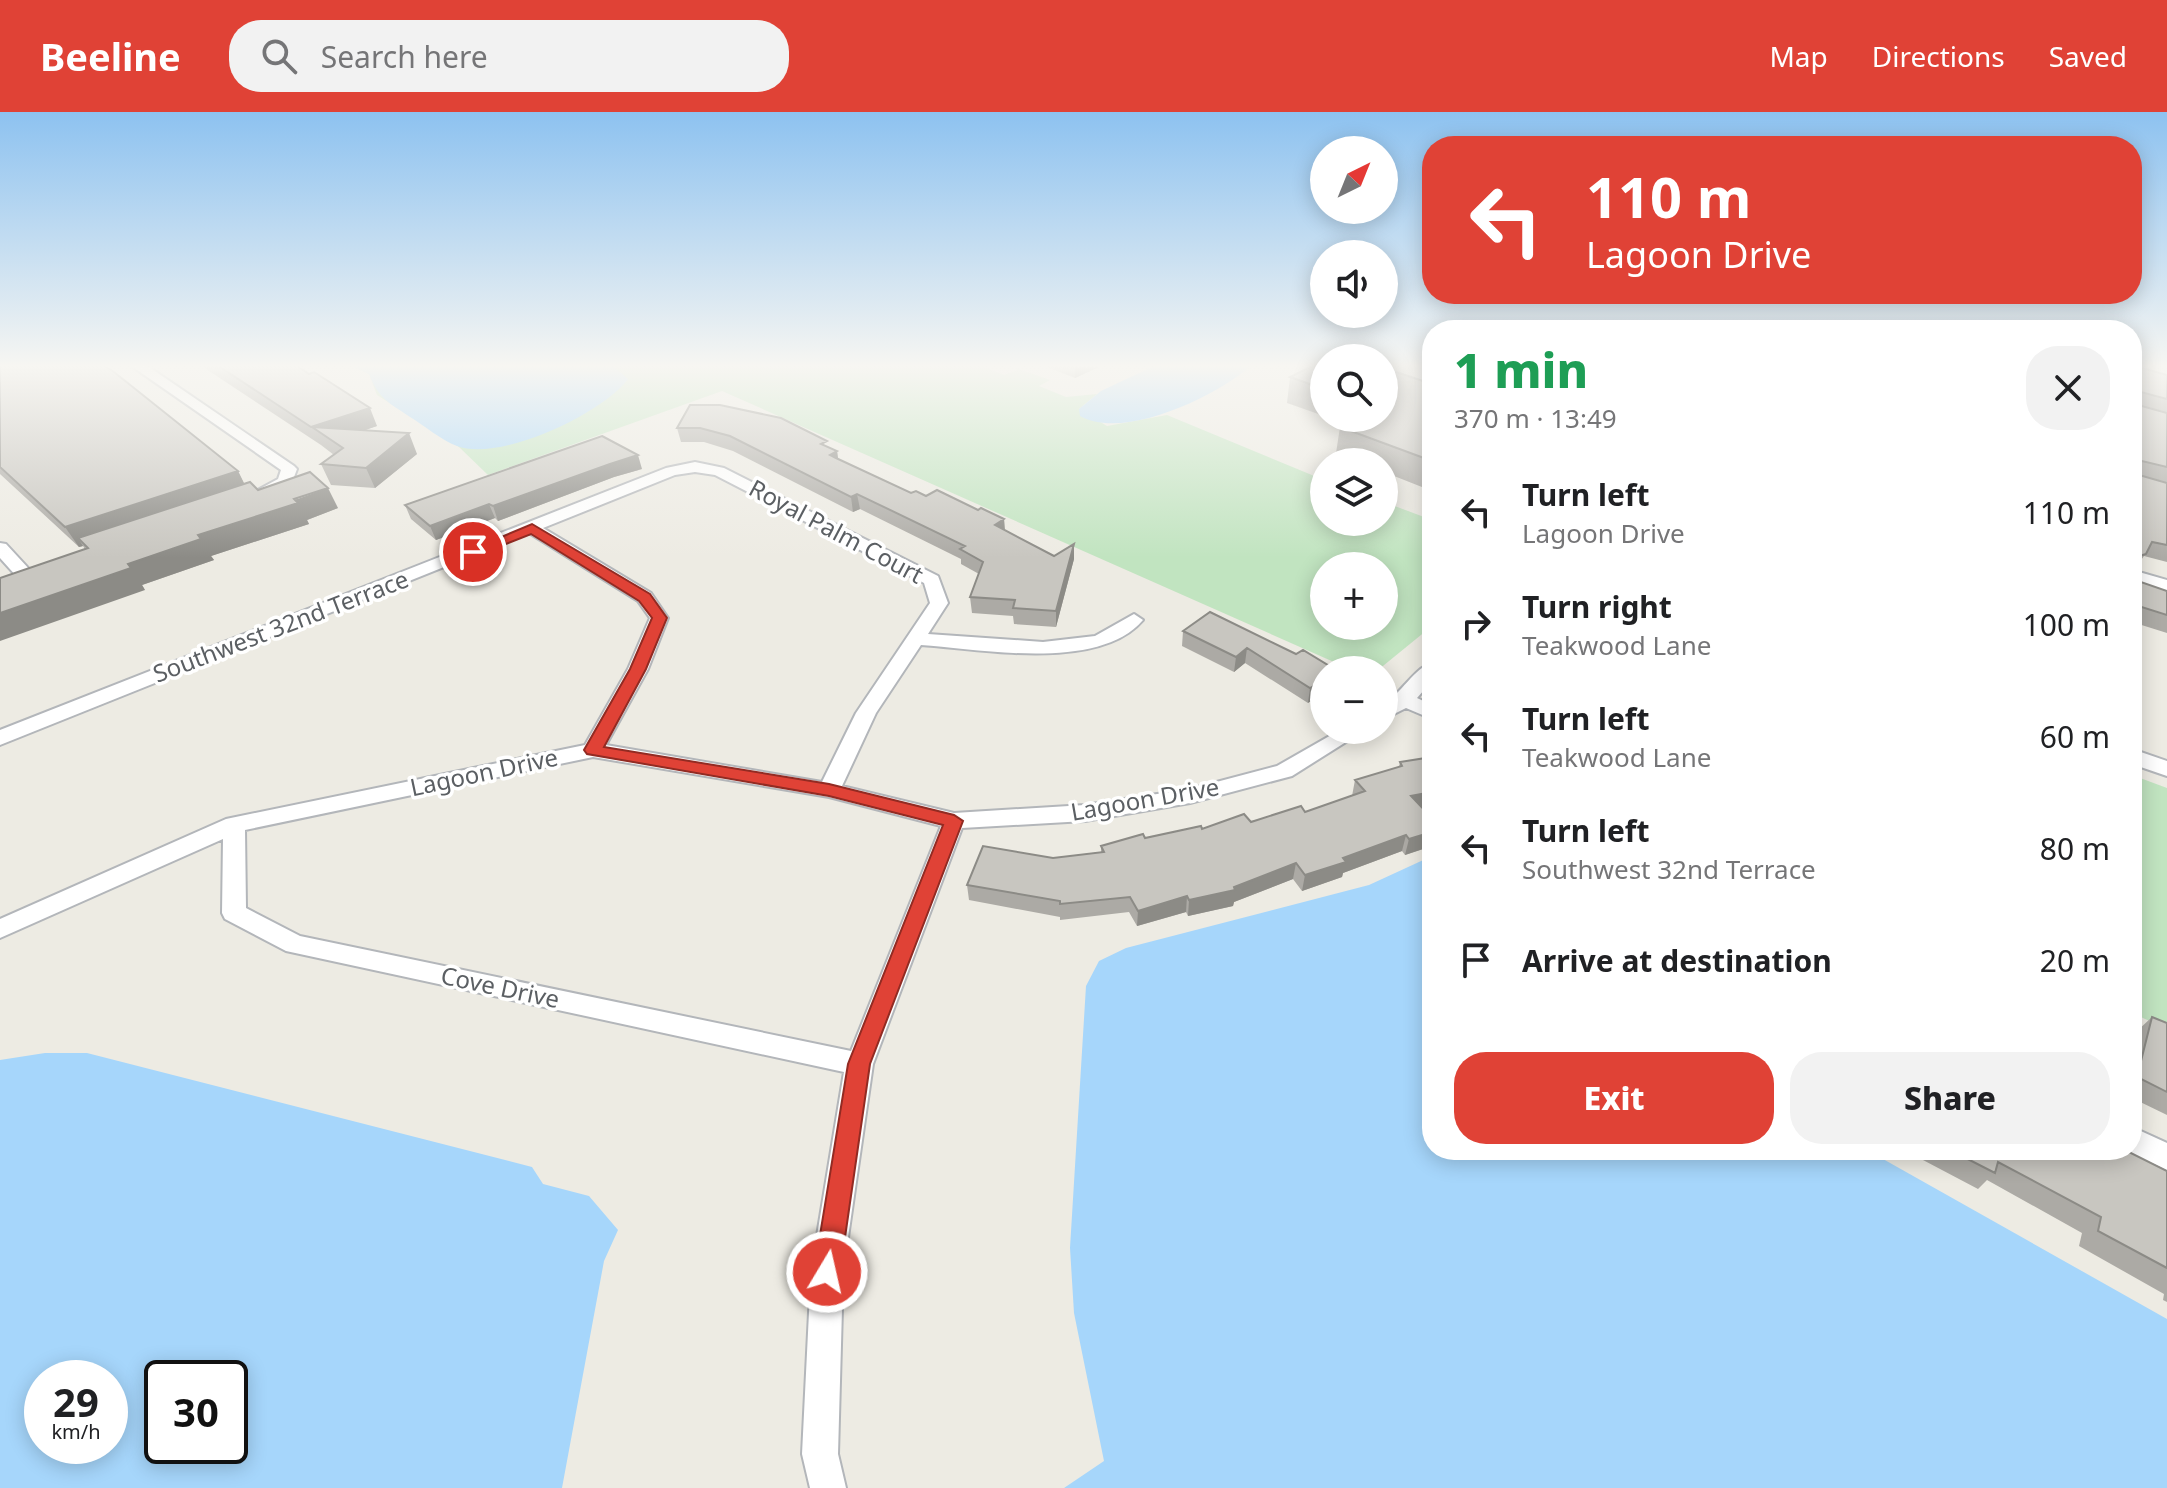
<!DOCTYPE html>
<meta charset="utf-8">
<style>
:root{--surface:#fff;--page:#f2f2f2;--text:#202124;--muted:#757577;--accent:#e04236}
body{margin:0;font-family:"Noto Sans",sans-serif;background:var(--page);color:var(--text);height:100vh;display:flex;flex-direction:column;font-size:30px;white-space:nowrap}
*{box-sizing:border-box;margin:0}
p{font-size:26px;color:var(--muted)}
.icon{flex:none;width:44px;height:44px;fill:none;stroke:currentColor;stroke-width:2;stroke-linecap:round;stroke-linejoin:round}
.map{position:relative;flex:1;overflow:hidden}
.side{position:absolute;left:1422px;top:208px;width:720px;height:840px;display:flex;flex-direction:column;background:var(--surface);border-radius:32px;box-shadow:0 4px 20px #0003}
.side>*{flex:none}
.top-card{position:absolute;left:1422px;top:24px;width:720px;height:168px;border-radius:32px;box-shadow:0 4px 20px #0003;background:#e04236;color:#fff;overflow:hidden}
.needle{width:52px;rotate:43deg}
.controls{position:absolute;left:1310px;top:24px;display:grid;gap:16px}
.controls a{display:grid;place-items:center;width:88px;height:88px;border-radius:50%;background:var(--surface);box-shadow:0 4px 20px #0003;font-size:40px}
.speed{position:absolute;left:24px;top:1248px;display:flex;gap:16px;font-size:40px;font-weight:700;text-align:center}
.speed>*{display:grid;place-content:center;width:104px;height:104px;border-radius:50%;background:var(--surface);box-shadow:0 4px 20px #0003;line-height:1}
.speed small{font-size:20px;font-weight:400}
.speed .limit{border:4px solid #111;border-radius:12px;background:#fff;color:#111}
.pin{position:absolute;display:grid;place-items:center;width:68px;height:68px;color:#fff;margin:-34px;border:4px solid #fff;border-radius:50%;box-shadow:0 2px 8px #0007}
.me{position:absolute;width:88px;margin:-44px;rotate:9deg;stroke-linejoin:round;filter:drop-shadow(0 0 6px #0008)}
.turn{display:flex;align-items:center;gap:28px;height:168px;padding:0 32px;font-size:36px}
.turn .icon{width:104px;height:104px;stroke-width:2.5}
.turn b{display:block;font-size:56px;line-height:68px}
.round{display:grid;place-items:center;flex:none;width:84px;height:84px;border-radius:32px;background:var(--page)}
.summary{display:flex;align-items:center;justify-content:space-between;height:136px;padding:0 32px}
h1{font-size:48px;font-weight:800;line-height:60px;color:#1e9e55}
.cta{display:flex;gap:16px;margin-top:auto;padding:16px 32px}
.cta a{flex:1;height:92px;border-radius:32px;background:var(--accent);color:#fff;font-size:32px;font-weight:800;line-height:92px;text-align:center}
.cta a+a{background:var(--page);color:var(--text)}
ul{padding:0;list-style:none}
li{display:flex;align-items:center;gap:24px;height:112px;padding:0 32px}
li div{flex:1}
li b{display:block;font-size:30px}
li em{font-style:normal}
header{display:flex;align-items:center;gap:48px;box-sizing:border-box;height:112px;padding:0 40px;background:var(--accent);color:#fff}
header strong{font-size:38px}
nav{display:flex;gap:44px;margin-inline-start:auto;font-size:28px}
.search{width:560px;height:72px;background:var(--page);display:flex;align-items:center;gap:20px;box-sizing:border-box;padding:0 28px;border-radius:32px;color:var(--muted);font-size:30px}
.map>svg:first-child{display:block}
</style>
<header>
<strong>Beeline</strong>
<div class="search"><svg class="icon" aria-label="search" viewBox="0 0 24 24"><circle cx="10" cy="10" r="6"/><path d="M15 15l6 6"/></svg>Search here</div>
<nav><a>Map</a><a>Directions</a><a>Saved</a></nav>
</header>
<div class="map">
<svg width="2167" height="1376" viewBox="0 0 2167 1376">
<rect width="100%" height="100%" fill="#edebe3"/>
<path fill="#c1e4c0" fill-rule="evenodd" d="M350,253H980L1004,263L1019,257L1050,268L1039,274L1066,285L1097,282L1079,297L1107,314L1167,303L1324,368V410H1384V390L1432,408V514L1378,558H1352L722,279L488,363L459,335L377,283L369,262ZM1324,454H1384V514H1324Z
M2132,663L2167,676V917L2132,901Z"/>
<path fill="#a6d6fb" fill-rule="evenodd" d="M350,253H612L628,267C602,302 500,350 457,334C441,328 425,314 410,305C388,290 379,287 369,262Z
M1156,253H1252C1217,284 1124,329 1080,304L1079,297L1101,279Z
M1432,744V1038H1867L2167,1207V1376H1064L1104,1349L1074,1201L1070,1136L1086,874L1099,849L1126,836L1369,773Z
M45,941H87L532,1055L543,1072L589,1084L618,1118L604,1149L562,1376H0V948ZM42,1266H110V1334H42ZM230,1266V1334H162V1266Z"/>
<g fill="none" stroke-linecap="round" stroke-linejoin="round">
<g stroke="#b3b6ba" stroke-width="4">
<path id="street" d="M130,253H146L294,354L297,357L291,373L266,386H254V380L278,367L281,358Z
M695,350L724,356L938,464L948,491L928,522L1043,530L1095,524L1134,502L1143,508C1099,560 981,537 921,533L876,601L842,674L954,701L1085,693L1190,677L1277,654L1340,618H1365L1292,664L1190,691L1085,709L962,716L873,952L843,1160L838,1342L846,1376H810L802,1342L811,1160L844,960L286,839L225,807L222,801L223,727L0,826V807L226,707L585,633L628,557L650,506L638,489L529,421L0,633V618L666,356ZM695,360L715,363L924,471L930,491L856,601L822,670L606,633L648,557L668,506L651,481L543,416L675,363ZM593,645L829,685L941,714L851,939L300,824L246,796L245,718Z
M0,431L6,432L30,458L33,462L30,466H18L0,446Z
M2132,458L2167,468V479L2132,469Z
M1432,551V569L1417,586L1432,593V607L1406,596L1384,607V592C1401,582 1414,556 1432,551Z
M2132,637L2167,649V664L2132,652Z
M2132,1015L2167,1031V1058L2124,1038H2132Z"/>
</g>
<use href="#street" fill="#fff" fill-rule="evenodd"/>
</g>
<path fill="#acaaa5" d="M0,253L238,359L244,372L258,378L338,396L307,408L309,412L211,444L214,448L142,473L145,478L85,437L83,434L79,435L0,362Z
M200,253H296L377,314L365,318L417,342L375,376L331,373L321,352L334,343L321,333Z
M1042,253H1103L1075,266Z
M1324,253V304L1287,291L1290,265Z
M2132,253L2167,263V450L2144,444L2139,451L2132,467L2167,479V521L2132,510Z
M1432,272V379L1384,360V350H1359L1336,341L1340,315L1344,312L1328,306H1384Z
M690,293L828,335L837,339L838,347L911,381L926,384L978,398L1004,407L1005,418L1054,444L1074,447L1056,515L1014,512L1013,504L972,501L970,485L979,462L961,452V447L860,397L853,400L733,339L704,330H681L677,316Z
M642,357L614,365L498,409L495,406L436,428L411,407L405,393Z
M1183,519L1296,542L1336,558L1308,591L1245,551L1234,560L1182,534Z
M1400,650L1423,696L1432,706V734L1405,743L1402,739L1343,761L1342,765L1302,779L1293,767L1234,790L1233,794L1188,804L1186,800L1137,814L1129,800L1060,808V805L969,788L967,773L1053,746L1101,740V734L1305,700L1352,684L1355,668L1399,655Z
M2152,905L2167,911V1003L2132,986V937L2136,920Z
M1904,1038H2125L2167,1059V1190L2163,1188L2164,1182L2079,1134L2082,1121L1987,1068L1978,1077Z"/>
<path fill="#8c8b86" d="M1103,253L1075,266V254Z
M370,296L377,314L333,329L312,315Z
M409,321L417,342L375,376L366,356Z
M837,339L839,354L830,343Z
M638,343L642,357L614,365L498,409L493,394L610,352Z
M238,359L248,379L78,426L83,434L79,435L65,415Z
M328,376L338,396L307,408L309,412L211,444L214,448L142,473L145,478L0,529V501L198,423Z
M857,382L860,397L853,400L851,385Z
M489,392L495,406L436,428L430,414Z
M1004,407L1005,423L995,413Z
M1074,432V447L1056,515V499Z
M1247,536L1245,551L1234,560L1236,545Z
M1324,568V581L1308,591L1310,576Z
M1432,680V695L1407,699L1411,684Z
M1432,720V734L1405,743L1409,727Z
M1406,723L1402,739L1343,761L1342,765L1302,779L1305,763L1343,746Z
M1296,751L1293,767L1234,790L1233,794L1188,804L1189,788L1234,775Z
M1187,784L1186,800L1137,814L1138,799Z"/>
<path fill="#c8c6c0" stroke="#8c8b86" stroke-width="2" d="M0,253H103L114,260L238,359L65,415L0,355Z
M217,253H296L309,262L314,260L370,296L311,315Z
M1314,253H1324V277L1290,265Z
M2132,253L2167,263V287L2141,280L2137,283L2138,293L2167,301V355L2142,349L2138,351L2139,363L2167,371V433L2152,430L2146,442L2139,444V455L2132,467L2167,479V503L2132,492Z
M1384,256L1432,272V349L1340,315L1356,306H1384Z
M690,293H720L781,306L827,329L821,332L837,339L830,343L836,346L911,381L916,379L926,384L937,378L978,398L981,396L1004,407L995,413L1054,444L1074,432L1056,499L1013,496L1015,488L970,485L983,450L960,437L965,434L857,382L851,385L730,324L700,316H677Z
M312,315L409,321L366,356L321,352L343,336Z
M602,324L638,343L610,352L493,394L489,392L430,414L405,393Z
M310,360L328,376L294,387L298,391L198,423L201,427L128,452L131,456L0,501V466L88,436L78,426L250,370L258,378Z
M1210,500L1296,542L1303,538L1336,558H1324V568L1310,576L1247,536L1236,545L1183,519Z
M1432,645V680L1411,684L1432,706V720L1409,727L1406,723L1343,746L1346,750L1305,763L1296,751L1234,775L1235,778L1189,788L1187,784L1138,799L1130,785L1060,792V789L967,773L983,734L1053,746L1104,740L1101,734L1143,722L1145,726L1201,714L1202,717L1244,702L1251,710L1301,694L1305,700L1365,679L1355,668L1402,654L1400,650Z
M2152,905L2167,911V980L2137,965Z
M1950,1038H2125L2167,1059V1156L2098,1119L2101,1105L1998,1050L1995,1061Z"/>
<linearGradient id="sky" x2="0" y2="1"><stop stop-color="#8dc2f0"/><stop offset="0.57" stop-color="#f7f6f2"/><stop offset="1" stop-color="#f7f6f2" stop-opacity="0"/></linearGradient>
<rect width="2167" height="446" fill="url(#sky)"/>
<path fill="#e04236" stroke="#922b23" stroke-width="2" d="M532,412L650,482L667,506L646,557L604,635L829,672L954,703L963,709L870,952L840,1160L836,1169L827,1172L818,1169L814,1160L848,952L943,713L829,684L587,642L584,638L630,557L652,506L639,489L531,422L478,443H468L466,440Z"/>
<g text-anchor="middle" stroke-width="7" stroke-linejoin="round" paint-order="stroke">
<g font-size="24" fill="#5b5f63" stroke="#fff">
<text transform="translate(836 420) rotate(28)" y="8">Royal Palm Court</text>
<text transform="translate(281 515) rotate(-21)" y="8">Southwest 32nd Terrace</text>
<text transform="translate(484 661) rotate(-12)" y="8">Lagoon Drive</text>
<text transform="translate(1145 688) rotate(-10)" y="8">Lagoon Drive</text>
<text transform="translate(500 876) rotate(12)" y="8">Cove Drive</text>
</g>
</g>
</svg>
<div class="controls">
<a><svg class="needle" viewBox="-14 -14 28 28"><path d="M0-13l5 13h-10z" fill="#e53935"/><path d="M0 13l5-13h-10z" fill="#757577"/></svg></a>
<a><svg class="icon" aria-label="sound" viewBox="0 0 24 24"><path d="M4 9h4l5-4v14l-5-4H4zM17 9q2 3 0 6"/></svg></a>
<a><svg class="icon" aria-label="search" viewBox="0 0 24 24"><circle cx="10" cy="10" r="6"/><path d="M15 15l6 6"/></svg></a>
<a><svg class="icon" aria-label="layers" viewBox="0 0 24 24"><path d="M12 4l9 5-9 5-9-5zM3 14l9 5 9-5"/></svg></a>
<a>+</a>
<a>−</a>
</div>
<div class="speed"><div>29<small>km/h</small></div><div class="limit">30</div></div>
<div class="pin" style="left:473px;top:440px;background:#d93025"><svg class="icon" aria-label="arrive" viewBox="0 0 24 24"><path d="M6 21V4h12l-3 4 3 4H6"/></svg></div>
<svg class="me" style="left:827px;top:1160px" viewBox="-20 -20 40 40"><circle r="17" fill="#e04236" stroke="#fff" stroke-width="3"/><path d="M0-11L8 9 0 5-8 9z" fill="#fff"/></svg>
<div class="top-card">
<div class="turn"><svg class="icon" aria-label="left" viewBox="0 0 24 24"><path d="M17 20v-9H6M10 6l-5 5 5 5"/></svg><div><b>110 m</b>Lagoon Drive</div></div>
</div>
<section class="side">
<div class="summary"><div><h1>1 min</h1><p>370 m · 13:49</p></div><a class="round"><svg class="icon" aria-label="close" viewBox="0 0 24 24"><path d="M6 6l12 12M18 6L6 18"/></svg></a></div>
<ul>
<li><svg class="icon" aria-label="left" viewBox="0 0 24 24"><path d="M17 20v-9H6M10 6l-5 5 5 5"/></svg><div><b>Turn left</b><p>Lagoon Drive</p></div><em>110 m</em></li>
<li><svg class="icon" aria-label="right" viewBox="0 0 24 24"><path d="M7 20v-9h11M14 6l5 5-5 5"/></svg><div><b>Turn right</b><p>Teakwood Lane</p></div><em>100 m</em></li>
<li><svg class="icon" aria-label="left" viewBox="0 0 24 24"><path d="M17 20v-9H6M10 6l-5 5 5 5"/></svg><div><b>Turn left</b><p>Teakwood Lane</p></div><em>60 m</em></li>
<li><svg class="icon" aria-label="left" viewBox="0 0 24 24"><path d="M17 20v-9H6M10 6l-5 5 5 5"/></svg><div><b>Turn left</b><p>Southwest 32nd Terrace</p></div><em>80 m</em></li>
<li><svg class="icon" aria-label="arrive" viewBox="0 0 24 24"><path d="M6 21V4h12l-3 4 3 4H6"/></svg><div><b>Arrive at destination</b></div><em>20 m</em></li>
</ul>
<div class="cta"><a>Exit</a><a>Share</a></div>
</section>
</div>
